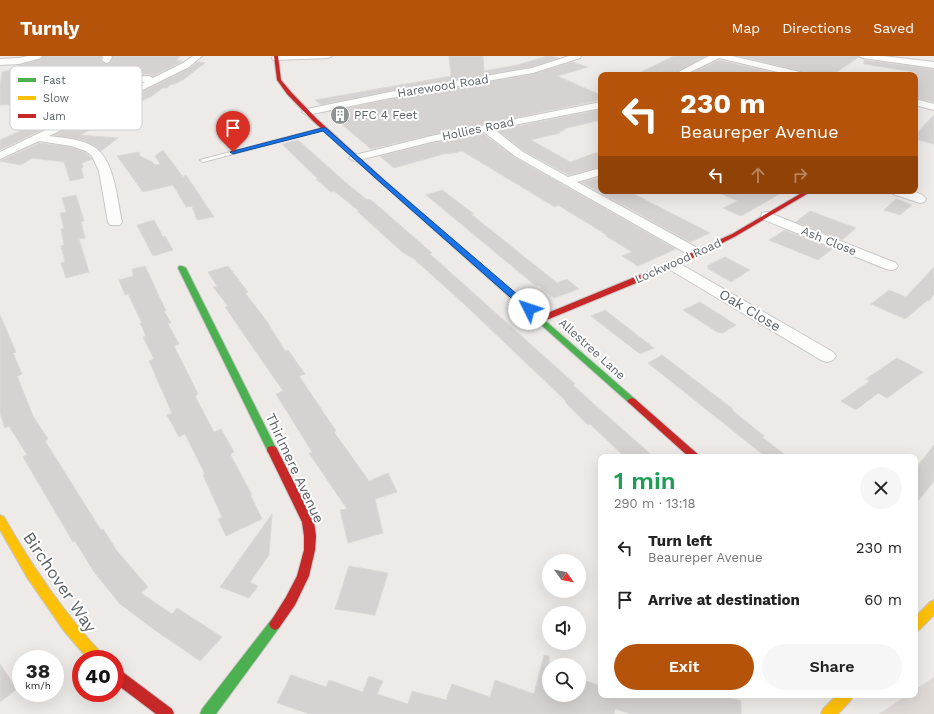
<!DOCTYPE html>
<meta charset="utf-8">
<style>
:root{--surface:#fff;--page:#f6f6f6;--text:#222;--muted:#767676;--accent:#b45309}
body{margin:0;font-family:"Work Sans",sans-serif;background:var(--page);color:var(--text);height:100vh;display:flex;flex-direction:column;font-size:15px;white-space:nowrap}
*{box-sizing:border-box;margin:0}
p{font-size:13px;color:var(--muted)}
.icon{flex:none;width:22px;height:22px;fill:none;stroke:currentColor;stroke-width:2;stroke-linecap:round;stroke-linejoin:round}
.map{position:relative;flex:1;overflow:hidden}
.drawer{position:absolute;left:598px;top:398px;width:320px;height:244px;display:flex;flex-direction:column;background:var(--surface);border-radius:8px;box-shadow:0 4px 16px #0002}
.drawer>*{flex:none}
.hud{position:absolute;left:598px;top:16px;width:320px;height:122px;border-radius:8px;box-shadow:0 4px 16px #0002;background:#b45309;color:#fff;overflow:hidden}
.needle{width:26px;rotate:123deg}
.buttons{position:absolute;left:542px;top:498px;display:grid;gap:8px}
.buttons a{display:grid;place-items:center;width:44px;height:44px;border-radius:50%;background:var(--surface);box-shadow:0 4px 16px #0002;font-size:20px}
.speed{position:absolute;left:12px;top:594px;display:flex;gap:8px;font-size:20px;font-weight:700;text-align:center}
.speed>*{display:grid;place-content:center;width:52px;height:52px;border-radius:50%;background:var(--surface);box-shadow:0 4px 16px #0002;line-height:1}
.speed small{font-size:10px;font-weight:400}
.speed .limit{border:6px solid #d22;background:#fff;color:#111}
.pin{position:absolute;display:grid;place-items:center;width:34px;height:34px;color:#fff;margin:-41px -17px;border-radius:50% 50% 50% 0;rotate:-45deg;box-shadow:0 0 4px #0007}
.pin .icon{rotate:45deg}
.me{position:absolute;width:44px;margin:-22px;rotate:311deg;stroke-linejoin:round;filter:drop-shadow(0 0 3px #0008)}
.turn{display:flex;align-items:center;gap:14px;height:84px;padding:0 16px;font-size:18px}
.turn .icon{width:52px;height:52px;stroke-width:2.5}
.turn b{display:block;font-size:28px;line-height:34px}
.lanes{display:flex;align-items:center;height:38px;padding:0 16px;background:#0003;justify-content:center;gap:20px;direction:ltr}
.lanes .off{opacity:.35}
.round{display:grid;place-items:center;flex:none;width:42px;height:42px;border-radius:21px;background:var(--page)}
.summary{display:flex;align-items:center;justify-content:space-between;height:68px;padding:0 16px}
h1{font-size:24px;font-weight:600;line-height:30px;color:#1e9e55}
.cta{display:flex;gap:8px;margin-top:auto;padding:8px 16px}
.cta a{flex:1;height:46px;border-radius:24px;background:var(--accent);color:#fff;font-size:16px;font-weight:600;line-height:46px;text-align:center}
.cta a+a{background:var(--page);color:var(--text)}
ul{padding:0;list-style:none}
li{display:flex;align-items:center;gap:12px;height:52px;padding:0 16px}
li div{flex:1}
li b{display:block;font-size:15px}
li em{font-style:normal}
header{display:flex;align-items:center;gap:24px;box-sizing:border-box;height:56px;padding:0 20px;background:var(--accent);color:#fff}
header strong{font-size:19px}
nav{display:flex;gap:22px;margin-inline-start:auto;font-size:14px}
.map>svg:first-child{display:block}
</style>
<header>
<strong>Turnly</strong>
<nav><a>Map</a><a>Directions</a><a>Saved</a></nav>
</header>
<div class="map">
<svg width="934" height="658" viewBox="0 0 934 658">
<rect width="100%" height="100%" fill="#edeae7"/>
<path fill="#dfdad6" d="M934,621V658H879L907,639H915V634Z"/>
<path fill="#d5d2d1" stroke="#dcd9d6" d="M43,0H101V5L106,8L110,7L113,0H180L176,5H183L153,20L149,18L70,20L30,29L27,33L32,38L36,39L40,37L41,34L70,30L138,28L0,94V84L82,47L0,49V30L2,16L22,11L19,9L41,3Z
M449,0H483L484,15L517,9L548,0L559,2L532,11L390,35L321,49L315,44L451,20Z
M674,0H706L672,19H635Z
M739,0H858L859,1L832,19H806L804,16Z
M719,4L784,19H687Z
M864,4L934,13V46L915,42V16L864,8Z
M197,6L205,7L184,23L175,28H172L166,32H163L152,40L113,59L116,60L80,79L118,82L101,95L95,90L84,85L54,79L190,12Z
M572,6L588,11L557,20L601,39V44L431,79L371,93L338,65L330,56L390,43L533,18Z
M598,54L601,56V64L563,73L565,74L558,76L560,77L531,84L570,106L601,95V111L568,119L524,95L497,74Z
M934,59V88L915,83V79Z
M484,78L514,101L676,193L638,210L622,200L632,196L606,180H608L594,171L558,149L555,151L462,95L448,98L447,97L394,112L380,100L431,87Z
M298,84L344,125L367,144L370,143L432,197L430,198L575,328L573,329L595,349L654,401H625L590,368L588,369L565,346L566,345L463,247L414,203L402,196L357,155H359L334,135L331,136L316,123H318L282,88Z
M39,87L71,91L85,96L92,103L82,107L83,111L81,112L84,122L70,125L64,106L33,102L20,109L0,105Z
M163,94L183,121L186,119L214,161L197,164L192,150L186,151L173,129L143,136L117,100L139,96L140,100L152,106L155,109L160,108L155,100Z
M601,121V135H628L710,177L690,186L581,126Z
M442,134L474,158H471L557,227L567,223L579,233L554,242L538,229L536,230L426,139Z
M715,135H785L741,160L723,152L738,145Z
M76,139L84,165L81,166L85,182L79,183L89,216L66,222L61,207L65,206L61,190L64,189L61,173L64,172L60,157L66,156L62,142Z
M896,143L912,149L900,159L884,154Z
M810,155L856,172L842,184L796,166Z
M154,164L163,181L165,180L173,194L153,200L137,169Z
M785,174L832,193L818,204L769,184Z
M725,201L750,214L731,226L707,212L709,211L707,210Z
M145,210L166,255H164L171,267L168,268L179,288L174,290L198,338L195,340L214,376L221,373L234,396L230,398L252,439L251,440L262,463L226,480L218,463L222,461L203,419L205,418L185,378L179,381L167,359L172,357L149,305L154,303L143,281L146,280L140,267H142L128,238L125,239L119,224L133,220L132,213Z
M228,210L248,236L245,237L266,264L285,295L288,294L305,318L299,320L336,375L334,376L369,425L388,417L397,436L375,443L383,477L348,487L340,454L347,453L309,397L312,396L276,338L283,335L225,251L228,250L213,231L217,230L208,216Z
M934,211V238L929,245L928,244L905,263L871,248L889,234L906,241Z
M700,246L736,269L723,277L717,276L683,254Z
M605,254L628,272L654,292L640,298L591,260Z
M0,259L16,296L13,297L22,318L17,320L33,360L48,383L45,385L101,474L103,473L117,495L148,531L141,537L172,558L177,552L222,581L200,605L156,575L120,548L94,516L75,485L73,486L23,401L27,399L9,370L5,372L0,357Z
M662,299L733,353L732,354L764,380L762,381L788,401H766L648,307Z
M897,302L923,316L887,342L878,337L856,354L841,345L870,325L866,323Z
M934,389V425L915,449V413Z
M272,458L269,499L250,526L258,530L249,542L220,531Z
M349,510L388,517L375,559L335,553Z
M544,599L549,600V639H580L583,624L601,630V639H719L741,645V658H631L615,653L614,658H310L277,647L291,619L326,631L329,624L363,636L369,620L383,625L377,638L408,648L412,635L446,644L452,628L490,641L495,624L534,638Z
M0,608L17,633L0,646Z"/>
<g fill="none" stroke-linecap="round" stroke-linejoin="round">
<g stroke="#c8c8c8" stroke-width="2">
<path id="lane" d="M322,72L327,73L203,106L200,104Z"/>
</g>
<g stroke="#c8c8c8" stroke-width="2">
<path id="street" d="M28,0H42L41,2L19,8L0,9V3L19,2Z
M102,0H111L112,1L109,6L106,7L102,4L103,2Z
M193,0H202L189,11L49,80C64,82 82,83 94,91C115,104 117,144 122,166L120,169H110L108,166L99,115L92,100L86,95L71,90L39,85L0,103V96L145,26L70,28L40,33L39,37L36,38L33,37L28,32L30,30L70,22L149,20L153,22L183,7Z
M273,0H332L328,2L276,4H273L272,2Z
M569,0H581L580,2L533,17L390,42L307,59L302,56L307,53L390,36L532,12Z
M709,0H732L804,17L805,19H790L719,2L684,19H673Z
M859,0H883L934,6V12L863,2Z
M915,43L934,48V54L915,49Z
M601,46V52L494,73L523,96L568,121L601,112V119L577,126L701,194L703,197L701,200L696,201L691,200L515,100L484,76L431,86L355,105L349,102L351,100L431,80Z
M891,135C902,135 919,133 926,143L924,146L920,147L893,138Z
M767,156L896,207L898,210L896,213L891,214L886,213L762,163L761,160L762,157Z
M672,205L677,206L833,296L836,300L833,304L827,306L821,304L667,212L665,209L667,206Z"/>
</g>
<g stroke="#c8c8c8" stroke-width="2">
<path id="fast" d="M379,123H383L635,343L637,345L635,347H629L379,125Z
M179,210H182L186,212L277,394L276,397H268L267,394L178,212Z
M275,562L279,564L281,568L279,572L216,658H200L202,653L271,564Z"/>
</g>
<g stroke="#c8c8c8" stroke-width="2">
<path id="slow" d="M0,459L4,461C32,510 63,556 102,598L104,603H88L64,575L28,523L0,474Z
M934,544V559L919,574L915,576V561L930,546Z
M837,639H853L851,644L838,658H821L823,653Z"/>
</g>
<g stroke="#c8c8c8" stroke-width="2">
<path id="jam" d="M274,0H278L281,24L291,36L317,63L383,123V125H379L313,65L287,38L277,24Z
M805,135H812L736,180L675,211L544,265H541L537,263L538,261L669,207L732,178Z
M632,342L635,343L701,401H689L629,347L627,345L629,343Z
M272,390L276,391L314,466L316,480L315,494L309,520L295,549L279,572L275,574L271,572L269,568L286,541L297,520L304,494V480L302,466L267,394L268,391Z
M115,612L120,614L172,653L174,658H156L115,627Z"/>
</g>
<use href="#lane" fill="#fcfcfb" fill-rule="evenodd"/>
<use href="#street" fill="#fcfcfb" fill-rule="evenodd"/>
<use href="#fast" fill="#4caf50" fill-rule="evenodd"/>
<use href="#slow" fill="#ffc107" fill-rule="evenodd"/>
<use href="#jam" fill="#c62828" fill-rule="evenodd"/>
</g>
<path fill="#1a73e8" stroke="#114b97" d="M322,72H326L385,125L532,251V255H526L381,127L323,75L233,98L230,96Z"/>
<defs>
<g id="building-disc" transform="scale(1)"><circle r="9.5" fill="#8f9293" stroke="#fff"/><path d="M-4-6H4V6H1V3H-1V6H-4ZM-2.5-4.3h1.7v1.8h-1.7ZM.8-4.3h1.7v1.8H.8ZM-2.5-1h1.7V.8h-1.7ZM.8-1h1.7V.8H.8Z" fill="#fff"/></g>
</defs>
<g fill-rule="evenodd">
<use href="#building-disc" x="340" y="59"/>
</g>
<g text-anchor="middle" stroke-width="4" stroke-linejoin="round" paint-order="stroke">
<g font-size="12" fill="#5c6266" stroke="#fff">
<text transform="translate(443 30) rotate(-9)" y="4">Harewood Road</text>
<text transform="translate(478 73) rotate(-12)" y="4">Hollies Road</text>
<text transform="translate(829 185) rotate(22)" y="4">Ash Close</text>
<text transform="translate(678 205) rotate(-24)" y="4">Lockwood Road</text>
<text transform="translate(592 293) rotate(42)" y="4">Allestree Lane</text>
</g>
<g font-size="12" fill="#5c6266" stroke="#fff" text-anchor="start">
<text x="354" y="63">PFC 4 Feet</text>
</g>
<g font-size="14" fill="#5c6266" stroke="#fff">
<text transform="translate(750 254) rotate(31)" y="5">Oak Close</text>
<text transform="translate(295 412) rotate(65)" y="5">Thirlmere Avenue</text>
</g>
<g font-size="17" fill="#5c6266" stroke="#fff">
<text transform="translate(60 526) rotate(56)" y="6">Birchover Way</text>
</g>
</g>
<rect x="10" y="10" width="132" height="64" rx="6" fill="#fff" stroke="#ced0d1" stroke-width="1"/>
<rect x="18" y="22" width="18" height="4" fill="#4caf50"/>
<rect x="18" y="40" width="18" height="4" fill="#ffc107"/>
<rect x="18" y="58" width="18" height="4" fill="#c62828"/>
<g font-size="11" fill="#5c6266">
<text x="43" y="28">Fast</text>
<text x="43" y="46">Slow</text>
<text x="43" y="64">Jam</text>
</g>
</svg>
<div class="buttons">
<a><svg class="needle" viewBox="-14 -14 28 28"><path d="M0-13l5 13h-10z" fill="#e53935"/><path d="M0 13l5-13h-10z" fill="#767676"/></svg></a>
<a><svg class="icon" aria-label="sound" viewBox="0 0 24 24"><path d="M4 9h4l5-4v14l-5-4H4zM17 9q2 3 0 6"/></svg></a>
<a><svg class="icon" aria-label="search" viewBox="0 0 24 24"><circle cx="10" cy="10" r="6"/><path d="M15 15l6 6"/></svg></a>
</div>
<div class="speed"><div>38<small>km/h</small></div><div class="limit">40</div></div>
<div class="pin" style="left:233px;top:96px;background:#d93025"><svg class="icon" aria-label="arrive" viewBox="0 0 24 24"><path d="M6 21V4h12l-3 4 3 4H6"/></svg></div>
<svg class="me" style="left:529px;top:253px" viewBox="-20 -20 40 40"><circle r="19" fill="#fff"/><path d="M0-13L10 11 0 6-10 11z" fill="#1a73e8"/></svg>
<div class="hud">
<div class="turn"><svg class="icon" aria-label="left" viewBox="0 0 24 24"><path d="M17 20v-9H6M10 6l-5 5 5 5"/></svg><div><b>230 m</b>Beaureper Avenue</div></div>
<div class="lanes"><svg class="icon" aria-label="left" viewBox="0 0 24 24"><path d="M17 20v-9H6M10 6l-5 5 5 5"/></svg><svg class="icon off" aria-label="ahead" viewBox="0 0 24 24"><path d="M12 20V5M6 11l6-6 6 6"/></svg><svg class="icon off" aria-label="right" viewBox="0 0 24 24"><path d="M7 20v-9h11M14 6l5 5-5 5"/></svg></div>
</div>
<section class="drawer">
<div class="summary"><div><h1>1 min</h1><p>290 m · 13:18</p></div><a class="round"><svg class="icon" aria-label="close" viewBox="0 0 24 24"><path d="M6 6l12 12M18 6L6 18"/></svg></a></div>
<ul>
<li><svg class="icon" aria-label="left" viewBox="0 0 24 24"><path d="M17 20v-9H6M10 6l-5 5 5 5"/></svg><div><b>Turn left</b><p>Beaureper Avenue</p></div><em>230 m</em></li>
<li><svg class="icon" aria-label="arrive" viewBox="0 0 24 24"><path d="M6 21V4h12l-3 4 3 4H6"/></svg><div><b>Arrive at destination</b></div><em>60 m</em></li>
</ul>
<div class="cta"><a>Exit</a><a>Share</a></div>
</section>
</div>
